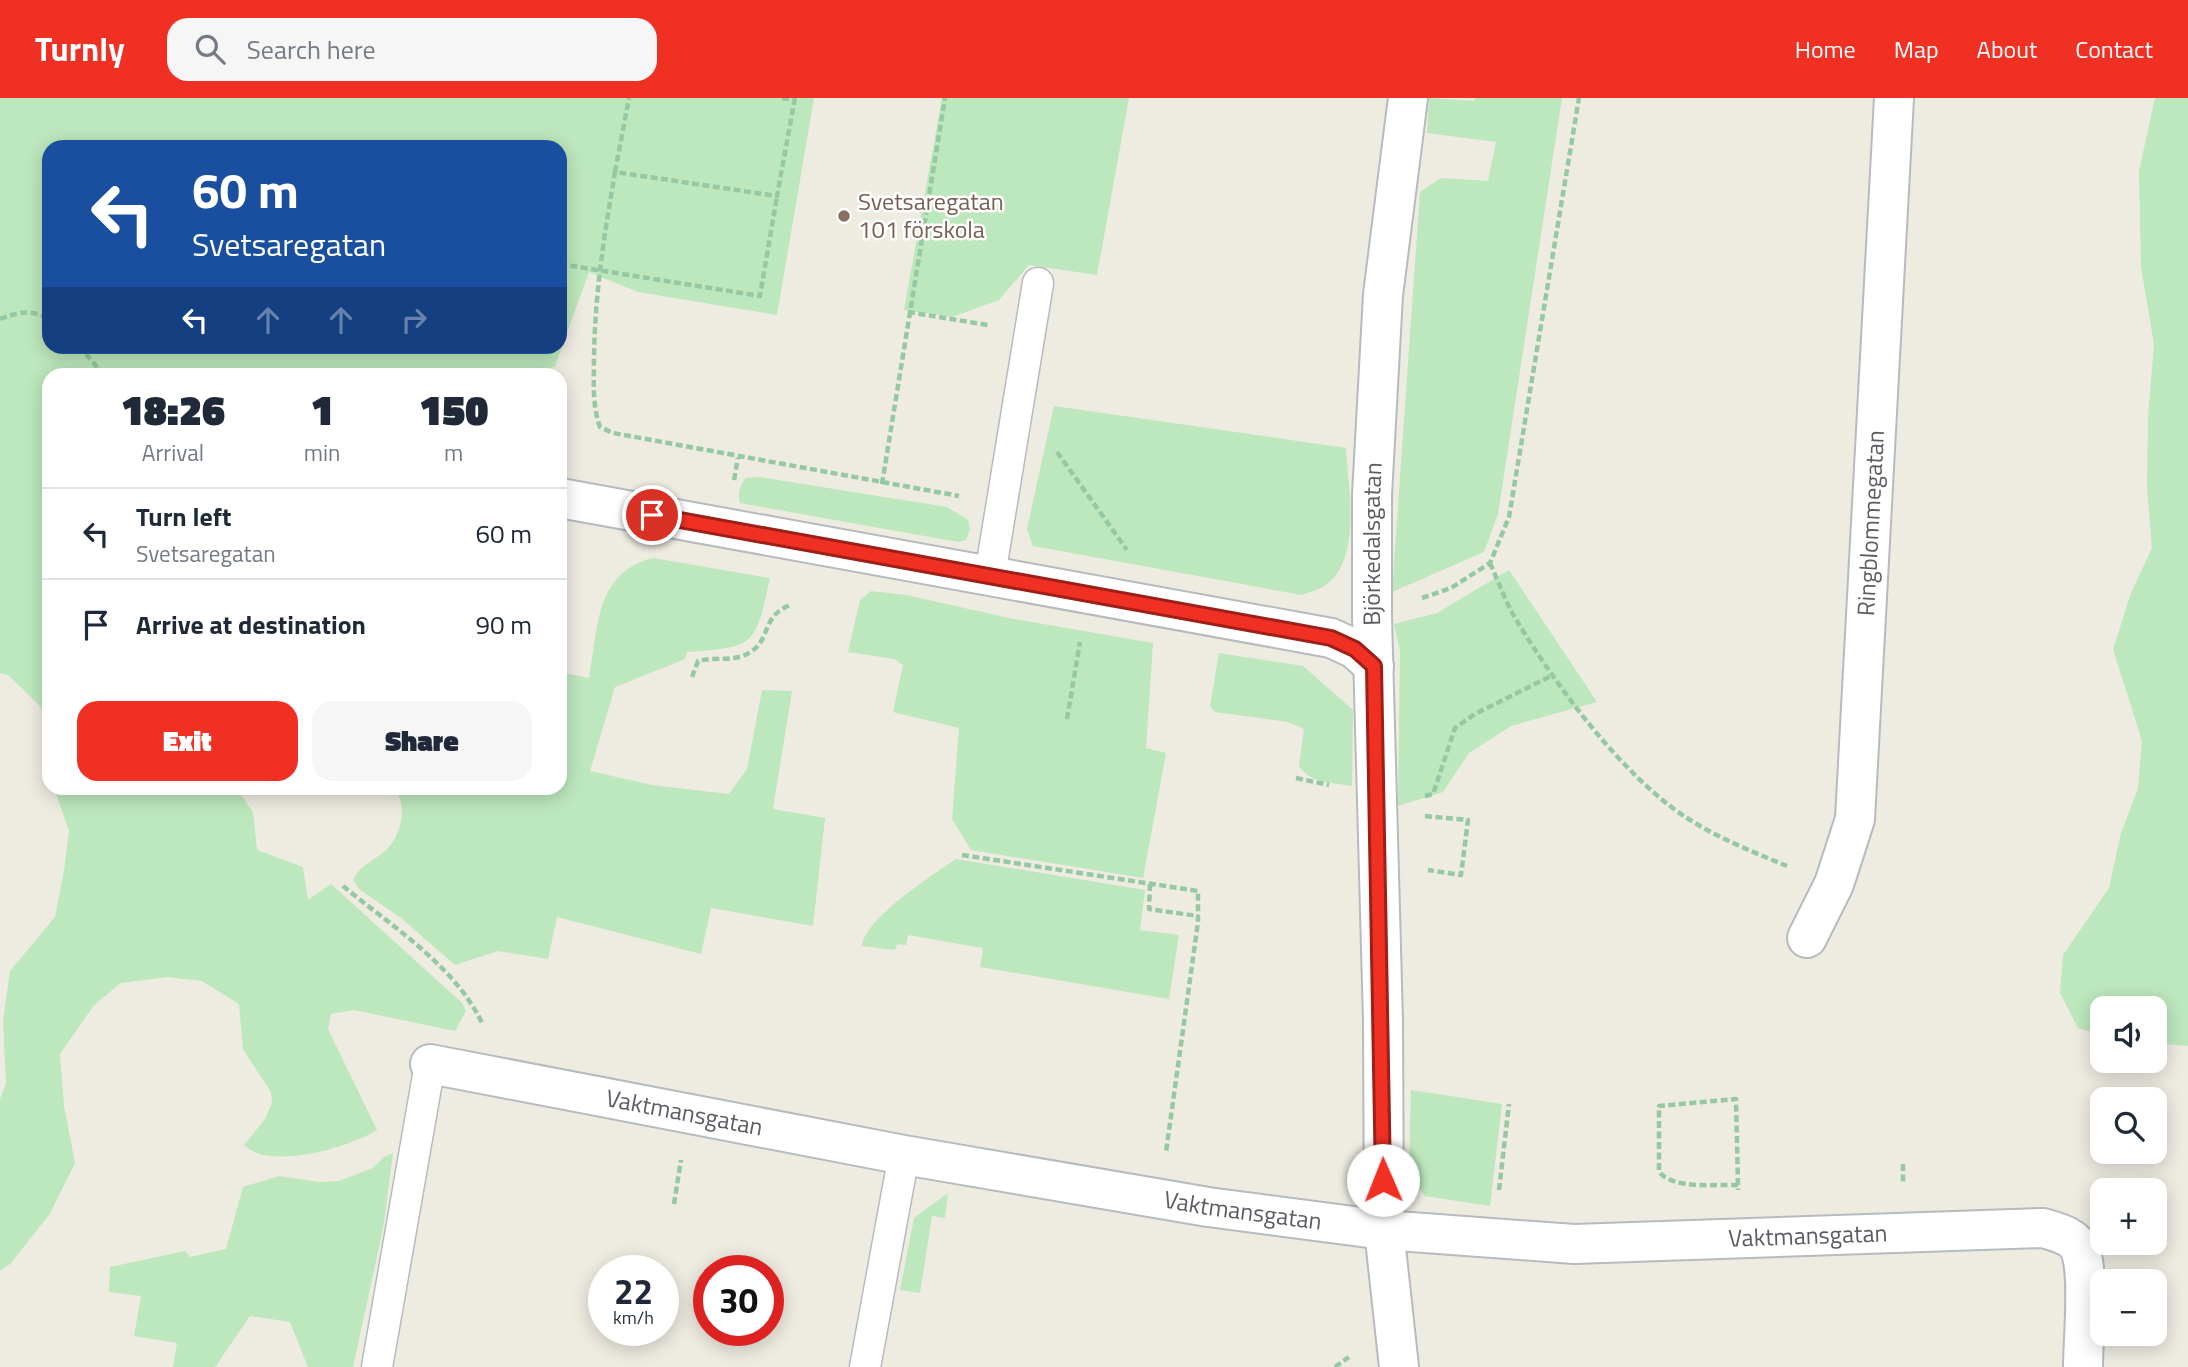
<!DOCTYPE html>
<meta charset="utf-8">
<style>
:root{--surface:#fff;--page:#f6f6f7;--text:#1f2937;--muted:#747a83;--line:#e0e1e3;--accent:#f13024}
body{margin:0;font-family:"Titillium Web",sans-serif;background:var(--page);color:var(--text);height:100vh;display:flex;flex-direction:column;font-size:26px;white-space:nowrap}
*{box-sizing:border-box;margin:0}
p{font-size:23px;color:var(--muted)}
.icon{flex:none;width:38px;height:38px;fill:none;stroke:currentColor;stroke-width:2;stroke-linecap:round;stroke-linejoin:round}
.map{position:relative;flex:1;overflow:hidden}
.details{position:absolute;left:42px;top:270px;width:525px;height:427px;display:flex;flex-direction:column;background:var(--surface);border-radius:21px;box-shadow:0 4px 18px #0003}
.details>*{flex:none}
.guide{position:absolute;left:42px;top:42px;width:525px;height:214px;border-radius:21px;box-shadow:0 4px 18px #0003;background:#1a4fa0;color:#fff;overflow:hidden}
.fabs{position:absolute;left:2090px;top:898px;display:grid;gap:14px}
.fabs a{display:grid;place-items:center;width:77px;height:77px;border-radius:14px;background:var(--surface);box-shadow:0 4px 18px #0003;font-size:35px}
.speed{position:absolute;left:588px;top:1157px;display:flex;gap:14px;font-size:35px;font-weight:700;text-align:center}
.speed>*{display:grid;place-content:center;width:91px;height:91px;border-radius:50%;background:var(--surface);box-shadow:0 4px 18px #0003;line-height:1}
.speed small{font-size:18px;font-weight:400}
.speed .limit{border:10px solid #d22;background:#fff;color:#111}
.pin{position:absolute;display:grid;place-items:center;width:60px;height:60px;color:#fff;margin:-30px;border:4px solid #fff;border-radius:50%;box-shadow:0 2px 7px #0007}
.me{position:absolute;width:77px;margin:-38px;rotate:359deg;stroke-linejoin:round;filter:drop-shadow(0 0 5px #0008)}
.turn{display:flex;align-items:center;gap:24px;height:147px;padding:0 35px;font-size:32px}
.turn .icon{width:91px;height:91px;stroke-width:2.5}
.turn b{display:block;font-size:49px;line-height:60px}
.lanes{display:flex;align-items:center;height:66px;padding:0 35px;background:#0003;justify-content:center;gap:35px;direction:ltr}
.lanes .off{opacity:.35}
.eta{display:flex;justify-content:space-evenly;align-items:center;height:119px;text-align:center}
.eta b{font-size:42px;font-weight:800;line-height:49px}
.primary-button{display:flex;gap:14px;margin-top:auto;padding:14px 35px}
.primary-button a{flex:1;height:80px;border-radius:21px;background:var(--accent);color:#fff;font-size:28px;font-weight:800;line-height:80px;text-align:center}
.primary-button a+a{background:var(--page);color:var(--text)}
ul{padding:0;list-style:none}
li{display:flex;align-items:center;gap:21px;height:91px;padding:0 35px;border-top:2px solid var(--line)}
li div{flex:1}
li b{display:block;font-size:26px}
li em{font-style:normal}
header{display:flex;align-items:center;gap:42px;box-sizing:border-box;height:98px;padding:0 35px;background:var(--accent);color:#fff}
header strong{font-size:33px}
nav{display:flex;gap:38px;margin-inline-start:auto;font-size:24px}
.search{width:490px;height:63px;background:var(--page);display:flex;align-items:center;gap:18px;box-sizing:border-box;padding:0 24px;border-radius:21px;color:var(--muted);font-size:26px}
.map>svg:first-child{display:block}
</style>
<header>
<strong>Turnly</strong>
<div class="search"><svg class="icon" aria-label="search" viewBox="0 0 24 24"><circle cx="10" cy="10" r="6"/><path d="M15 15l6 6"/></svg>Search here</div>
<nav><a>Home</a><a>Map</a><a>About</a><a>Contact</a></nav>
</header>
<div class="map">
<svg width="2188" height="1269" viewBox="0 0 2188 1269">
<rect width="100%" height="100%" fill="#eeebe1"/>
<path fill="#bde7bc" fill-rule="evenodd" d="M0,0H814L777,217L638,194L589,174L555,268L538,276H49V643L41,609L8,577L0,575ZM560,49V248H49V49Z
M942,0H1129L1097,177L1029,167L999,202L952,219L904,212Z
M1429,0L1474,3L1475,0H1562L1498,416L1484,454L1392,494L1420,94L1441,80L1488,83L1496,44L1427,35Z
M2155,0H2188V948L2154,945V910H2102V937L2078,930L2060,895L2063,857L2109,790L2121,735L2138,690L2142,643L2113,551L2131,495L2152,450L2147,389L2148,319L2154,246L2141,169L2139,73Z
M1054,308L1346,350C1348,389 1362,459 1327,486C1321,491 1309,494 1302,497L1033,448L1027,431Z
M759,379L947,409L968,422L970,431L966,442L958,444L740,405C737,396 740,387 746,380Z
M653,460L770,480C755,547 757,549 687,554L685,561L615,589L590,673L652,687L729,696L747,671L762,592L792,593L773,711L825,720L813,828L711,810L701,856L557,819L548,861L498,853L455,867L401,820L359,791L353,782C360,767 374,763 386,752C402,737 408,707 394,690H560V574L589,580C599,530 594,475 653,460Z
M1509,472L1597,604L1511,628L1469,655L1443,694L1398,708L1400,553L1394,526L1437,515Z
M871,493L906,497L1009,520L1153,545L1146,650L1166,655L1143,780L971,752L952,721L959,630L893,614L903,567L894,561L848,554L860,502Z
M1219,555L1303,568L1353,612L1352,688C1332,684 1311,686 1299,668L1304,631L1288,624L1215,614L1210,608Z
M54,690H244L241,697L253,714L257,752L303,769L308,802L331,786L462,905L466,913L455,933L354,912L331,916L328,931L377,1032C350,1049 270,1073 244,1047L265,1021L272,1005L271,994L243,951L239,906L202,883L167,879L121,885L94,907L60,956L64,1008L75,1065L49,1117L10,1166L0,1173V1001L6,986L3,923L10,873L55,819L64,773L69,733Z
M956,761L1145,792L1140,832L1179,837L1169,901L980,869L983,850L908,837L906,847L897,846L895,852L862,848C865,820 933,777 956,761Z
M1411,992L1502,1006L1490,1108L1425,1098L1409,1078Z
M393,1055L383,1131L353,1269H308L290,1224L250,1218L215,1269H173L177,1245L134,1238L141,1198L109,1194L110,1169L185,1153L190,1159L226,1151L243,1089L279,1078L319,1084L339,1083L373,1070L384,1059Z
M948,1095L945,1120L932,1118L920,1195L900,1192L914,1120Z"/>
<g fill="none" stroke-linecap="round" stroke-linejoin="round">
<g stroke="#b7babf" stroke-width="33">
<path id="lane" d="M990,477L1038,185
M377,1269L430,966
M865,1269L904,1057"/>
</g>
<g stroke="#b7babf" stroke-width="42">
<g id="street">
<path d="M560,400L1331,540L1355,551L1374,568"/>
<path id="s1" d="M1807,840L1834,786L1855,721L1894,0"/>
<path id="s2" d="M430,966L904,1057L1208,1109L1384,1132L1574,1146L2043,1130C2056,1134 2075,1138 2080,1152C2090,1176 2083,1241 2083,1269"/>
<path id="s3" d="M1399,1269L1384,1132L1383,923L1372,519V397L1383,197L1408,0"/>
</g>
</g>
<path stroke="#95c8a3" stroke-width="4.5" stroke-dasharray="7 3.5" stroke-linecap="butt" d="M782,0L795,2
M795,0L777,98L615,74C604,139 595,194 594,260C594,284 592,307 600,329L613,335L959,398
M615,74L629,0
M560,166L760,198L777,98
M908,214L988,227
M0,221C18,214 32,211 49,221
M79,248L103,276
M1057,354L1127,452
M734,382L738,360
M882,386L945,0
M1490,465C1498,483 1505,502 1514,518C1553,584 1623,679 1687,720C1718,740 1753,754 1787,768
M1422,500L1451,490L1490,465L1509,419L1579,0
M692,579L698,563C716,558 736,565 752,553C771,540 761,519 790,507
M1067,621L1080,544
M1296,680L1329,687
M1425,698L1433,696L1455,630L1475,616L1553,577
M1425,718L1468,722L1461,777L1428,772
M962,757L1198,793V824L1166,1054
M1150,786L1149,811L1198,818
M343,788C391,828 456,868 483,927
M1903,1066V1085
M1738,1087C1715,1086 1675,1092 1659,1074V1008L1736,1001L1738,1087V1092
M1499,1092L1509,1006
M674,1106L681,1062
M1335,1269L1349,1259"/>
<use href="#lane" stroke="#fff" stroke-width="30"/>
<use href="#street" stroke="#fff" stroke-width="38"/>
</g>
<g fill="none" stroke-linecap="round" stroke-linejoin="round">
<g stroke="#9d1f17" stroke-width="18">
<path id="route" d="M652,417L1331,540L1355,551L1374,568L1383,1082"/>
</g>
<use href="#route" stroke="#f13024" stroke-width="12"/>
</g>
<circle fill="#8d6e63" stroke="#fff" stroke-width="2.5" cx="844" cy="118" r="7"/>
<g text-anchor="middle" stroke-width="5" stroke-linejoin="round" paint-order="stroke">
<g font-size="24" fill="#785e54" stroke="#fff" text-anchor="start">
<text x="858" y="112">Svetsaregatan<tspan x="858" dy="28">101 förskola</tspan></text>
</g>
<g font-size="24" fill="#5a5e63" stroke="#fff">
<text dy="8" stroke="none"><textPath href="#s1" startOffset="425">Ringblommegatan</textPath></text>
<text dy="8" stroke="none"><textPath href="#s3" startOffset="824">Björkedalsgatan</textPath></text>
<text dy="8" stroke="none"><textPath href="#s2" startOffset="259">Vaktmansgatan</textPath></text>
<text dy="8" stroke="none"><textPath href="#s2" startOffset="826">Vaktmansgatan</textPath></text>
<text dy="8" stroke="none"><textPath href="#s2" startOffset="1393">Vaktmansgatan</textPath></text>
</g>
</g>
</svg>
<div class="fabs">
<a><svg class="icon" aria-label="sound" viewBox="0 0 24 24"><path d="M4 9h4l5-4v14l-5-4H4zM17 9q2 3 0 6"/></svg></a>
<a><svg class="icon" aria-label="search" viewBox="0 0 24 24"><circle cx="10" cy="10" r="6"/><path d="M15 15l6 6"/></svg></a>
<a>+</a>
<a>−</a>
</div>
<div class="speed"><div>22<small>km/h</small></div><div class="limit">30</div></div>
<div class="pin" style="left:652px;top:417px;background:#d93025"><svg class="icon" aria-label="arrive" viewBox="0 0 24 24"><path d="M6 21V4h12l-3 4 3 4H6"/></svg></div>
<svg class="me" style="left:1383px;top:1082px" viewBox="-20 -20 40 40"><circle r="19" fill="#fff"/><path d="M0-13L10 11 0 6-10 11z" fill="#f13024"/></svg>
<div class="guide">
<div class="turn"><svg class="icon" aria-label="left" viewBox="0 0 24 24"><path d="M17 20v-9H6M10 6l-5 5 5 5"/></svg><div><b>60 m</b>Svetsaregatan</div></div>
<div class="lanes"><svg class="icon" aria-label="left" viewBox="0 0 24 24"><path d="M17 20v-9H6M10 6l-5 5 5 5"/></svg><svg class="icon off" aria-label="ahead" viewBox="0 0 24 24"><path d="M12 20V5M6 11l6-6 6 6"/></svg><svg class="icon off" aria-label="ahead" viewBox="0 0 24 24"><path d="M12 20V5M6 11l6-6 6 6"/></svg><svg class="icon off" aria-label="right" viewBox="0 0 24 24"><path d="M7 20v-9h11M14 6l5 5-5 5"/></svg></div>
</div>
<section class="details">
<div class="eta">
<div><b>18:26</b><p>Arrival</p></div>
<div><b>1</b><p>min</p></div>
<div><b>150</b><p>m</p></div>
</div>
<ul>
<li><svg class="icon" aria-label="left" viewBox="0 0 24 24"><path d="M17 20v-9H6M10 6l-5 5 5 5"/></svg><div><b>Turn left</b><p>Svetsaregatan</p></div><em>60 m</em></li>
<li><svg class="icon" aria-label="arrive" viewBox="0 0 24 24"><path d="M6 21V4h12l-3 4 3 4H6"/></svg><div><b>Arrive at destination</b></div><em>90 m</em></li>
</ul>
<div class="primary-button"><a>Exit</a><a>Share</a></div>
</section>
</div>
